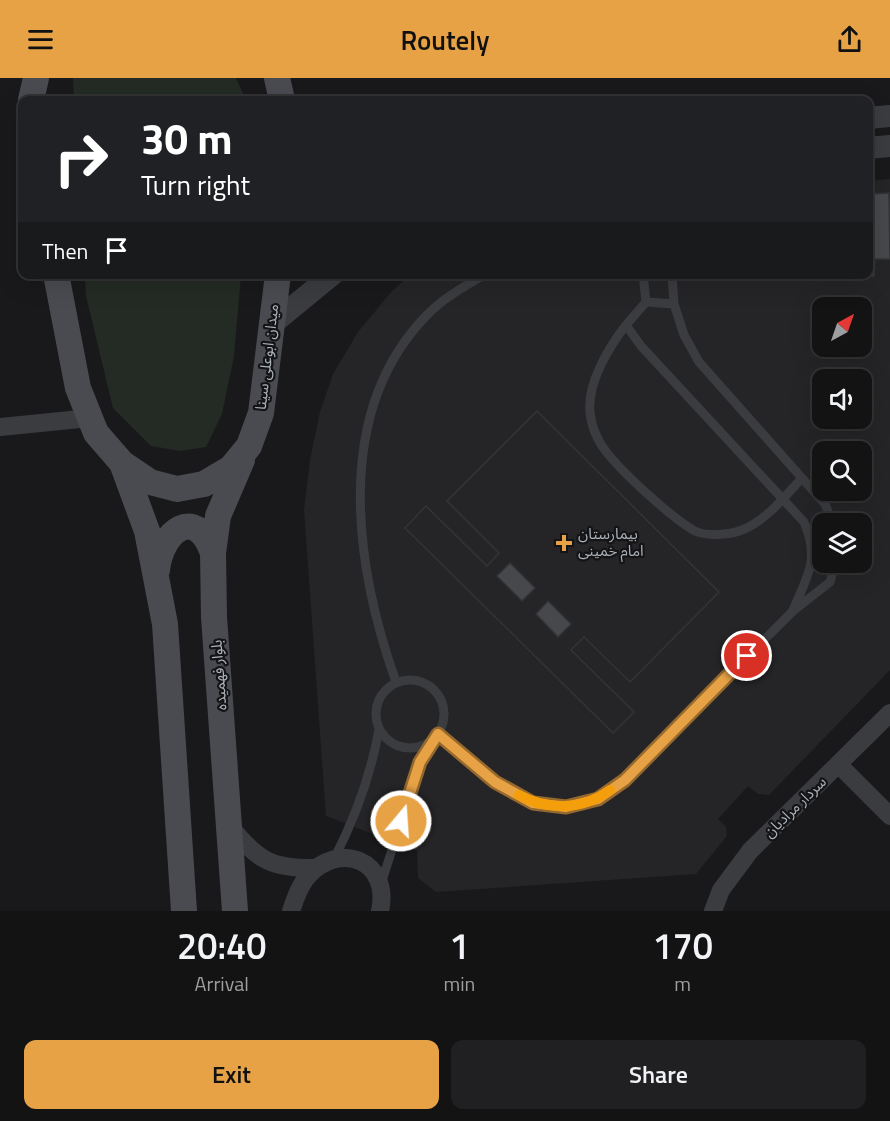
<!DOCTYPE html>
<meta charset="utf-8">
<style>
:root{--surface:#131314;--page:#202022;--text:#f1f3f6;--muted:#9d9ea0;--line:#323234;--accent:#e7a245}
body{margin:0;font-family:"Titillium Web","Noto Sans Arabic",sans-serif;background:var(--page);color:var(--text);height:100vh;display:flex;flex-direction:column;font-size:22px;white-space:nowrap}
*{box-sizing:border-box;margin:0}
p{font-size:20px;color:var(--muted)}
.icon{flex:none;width:33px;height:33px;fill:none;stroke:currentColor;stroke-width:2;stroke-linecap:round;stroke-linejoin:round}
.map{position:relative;height:833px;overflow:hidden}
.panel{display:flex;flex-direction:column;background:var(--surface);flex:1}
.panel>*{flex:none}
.guide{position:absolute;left:18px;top:18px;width:855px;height:183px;border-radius:12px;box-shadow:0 6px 24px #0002,0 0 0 2px var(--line);background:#202124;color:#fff;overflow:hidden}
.needle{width:39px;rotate:40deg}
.buttons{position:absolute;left:812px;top:219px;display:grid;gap:12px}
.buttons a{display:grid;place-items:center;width:60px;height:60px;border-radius:12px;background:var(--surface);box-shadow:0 6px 24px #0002,0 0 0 2px var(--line);font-size:30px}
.pin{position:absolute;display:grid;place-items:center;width:51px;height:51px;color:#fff;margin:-26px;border:3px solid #fff;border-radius:50%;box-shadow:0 2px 6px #0007}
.me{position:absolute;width:66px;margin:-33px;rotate:18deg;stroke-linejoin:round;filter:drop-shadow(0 0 4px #0008)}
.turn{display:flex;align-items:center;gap:21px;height:126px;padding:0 24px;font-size:27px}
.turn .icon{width:78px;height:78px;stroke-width:2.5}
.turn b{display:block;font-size:42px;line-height:51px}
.then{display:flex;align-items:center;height:57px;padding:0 24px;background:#0003;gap:12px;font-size:22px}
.eta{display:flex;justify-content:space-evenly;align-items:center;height:102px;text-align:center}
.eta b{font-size:36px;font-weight:600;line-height:42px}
.button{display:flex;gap:12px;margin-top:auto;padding:12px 24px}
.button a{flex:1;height:69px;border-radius:12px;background:var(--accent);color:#111;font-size:24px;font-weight:600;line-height:69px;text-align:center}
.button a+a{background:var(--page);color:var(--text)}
header{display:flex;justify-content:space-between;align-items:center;height:78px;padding:0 24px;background:var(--accent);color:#111;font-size:27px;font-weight:600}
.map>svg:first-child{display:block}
</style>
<header><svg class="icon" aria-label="menu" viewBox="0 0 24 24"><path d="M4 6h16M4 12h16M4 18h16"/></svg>Routely<svg class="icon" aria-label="share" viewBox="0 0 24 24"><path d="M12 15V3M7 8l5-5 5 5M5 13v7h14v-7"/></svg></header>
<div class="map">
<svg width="890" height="833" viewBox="0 0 890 833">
<rect width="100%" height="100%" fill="#19191b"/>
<path fill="#252528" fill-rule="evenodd" d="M890,101V592L769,717L758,716L748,708L718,741L726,749L727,758L696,796L436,814L418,800L417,773L326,738L304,432L310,382L320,334L333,296L358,254L391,214L411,196H868L869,103ZM822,230H861V268H822ZM822,302H861V340H822ZM822,374H861V412H822ZM822,446H861V484H822Z"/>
<path fill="#232b24" d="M73,0H236L246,22H74Z
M85,197H241L234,278L222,336L206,369L180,373L151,368L113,330L86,218Z"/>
<path fill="#46484b" stroke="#333437" stroke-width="1.5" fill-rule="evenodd" d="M889,115L890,181H875L874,198L807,200L806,196H868V116Z
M537,333L719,514L630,604L584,559L571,572L634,634L613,655L405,450L426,428L487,488L499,475L447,423ZM510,485L535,510L522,523L497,498ZM548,523L571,546L558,559L536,536Z
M537,333L719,514L630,604L584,559L571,572L634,634L613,655L405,450L426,428L487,488L499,475L447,423Z"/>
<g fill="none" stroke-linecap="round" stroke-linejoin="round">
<path stroke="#3a3c40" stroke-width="9" d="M643,196L646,224L626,247L641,268L804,444C820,481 808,497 793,532
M672,196L674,226
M646,224L674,226L684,257L699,284L825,426L833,446
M626,247C609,269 587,305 590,334C591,347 597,362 605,372C620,393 671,439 693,452C705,459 729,457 742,452C765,443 785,419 801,401
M376 636a34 34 0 1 1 68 0a34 34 0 1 1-68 0Z
M396,604C355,488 332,335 426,238C443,220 465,208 486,196
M437,656C480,692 538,753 599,721C608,716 617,708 625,701L793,533L830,504L836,484
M334,781C355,740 371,697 379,651
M381,806L420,684L433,662"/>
<path stroke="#3a3c40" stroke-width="18" d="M0,349L90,340
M838,686L890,738
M230,748C258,783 272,791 317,790
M291,833C295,821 299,809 307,799C339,762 391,782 380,833
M713,833L721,812L750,773L890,635"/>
<path stroke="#3a3c40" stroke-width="22" d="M868,40L890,38
M868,70L890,68
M271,247L333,196"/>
<path stroke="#494b50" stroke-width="26" d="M277,0L282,22
M31,22L36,0
M56,196L78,310L96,355L122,385L150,404L177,411L204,406L231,390L249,368L261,335L278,196
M122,385L147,453L165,546L184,833
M157,492C161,453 196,426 213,475
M235,833L214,539L213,475L218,438L242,382"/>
</g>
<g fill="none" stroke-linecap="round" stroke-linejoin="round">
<g stroke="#96692d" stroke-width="15">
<path id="route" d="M401,743L420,684L438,656L495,704L533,725L566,729L598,721L625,702L747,578"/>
</g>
<use href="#route" stroke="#e7a245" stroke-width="10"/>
<path stroke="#f59e0b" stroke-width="10" d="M519,717C548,733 583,732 610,712"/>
</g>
<path fill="#e7a245" stroke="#141416" stroke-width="2" d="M561 456h6v6h6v6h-6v6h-6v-6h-6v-6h6z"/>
<g text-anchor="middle" stroke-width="4.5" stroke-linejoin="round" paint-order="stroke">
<g font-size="15" fill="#acb2ba" stroke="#141416">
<text transform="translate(267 279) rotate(-83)" y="5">میدان ابوعلی سینا</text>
<text transform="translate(219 597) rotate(-94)" y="5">بلوار فهمیده</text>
<text transform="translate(795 729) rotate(-44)" y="5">سردار مرادیان</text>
</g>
<g font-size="15" fill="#acb2ba" stroke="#141416" text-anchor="start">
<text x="578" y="461">بیمارستان<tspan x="578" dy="17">امام خمینی</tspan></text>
</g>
</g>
</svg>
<div class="buttons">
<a><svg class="needle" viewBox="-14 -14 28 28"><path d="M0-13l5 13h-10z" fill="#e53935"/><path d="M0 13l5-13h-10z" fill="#9d9ea0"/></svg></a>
<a><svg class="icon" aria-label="sound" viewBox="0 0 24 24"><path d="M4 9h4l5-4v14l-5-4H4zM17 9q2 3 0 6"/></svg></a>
<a><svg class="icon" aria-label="search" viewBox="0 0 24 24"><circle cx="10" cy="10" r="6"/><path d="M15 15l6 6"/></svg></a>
<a><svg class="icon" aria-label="layers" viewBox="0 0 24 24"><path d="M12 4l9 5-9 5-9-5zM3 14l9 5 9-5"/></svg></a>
</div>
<div class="pin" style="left:747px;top:578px;background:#d93025"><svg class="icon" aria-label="arrive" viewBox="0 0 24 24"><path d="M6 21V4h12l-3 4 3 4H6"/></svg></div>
<svg class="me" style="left:401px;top:743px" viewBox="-20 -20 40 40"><circle r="17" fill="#e7a245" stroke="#fff" stroke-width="3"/><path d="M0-11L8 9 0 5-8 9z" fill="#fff"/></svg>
<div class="guide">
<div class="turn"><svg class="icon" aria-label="right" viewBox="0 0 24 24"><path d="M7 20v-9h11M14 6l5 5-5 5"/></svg><div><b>30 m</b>Turn right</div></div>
<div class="then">Then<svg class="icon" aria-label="arrive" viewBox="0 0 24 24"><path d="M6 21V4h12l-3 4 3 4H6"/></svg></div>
</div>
</div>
<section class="panel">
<div class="eta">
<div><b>20:40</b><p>Arrival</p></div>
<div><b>1</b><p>min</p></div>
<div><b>170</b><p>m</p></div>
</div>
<div class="button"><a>Exit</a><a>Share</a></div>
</section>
